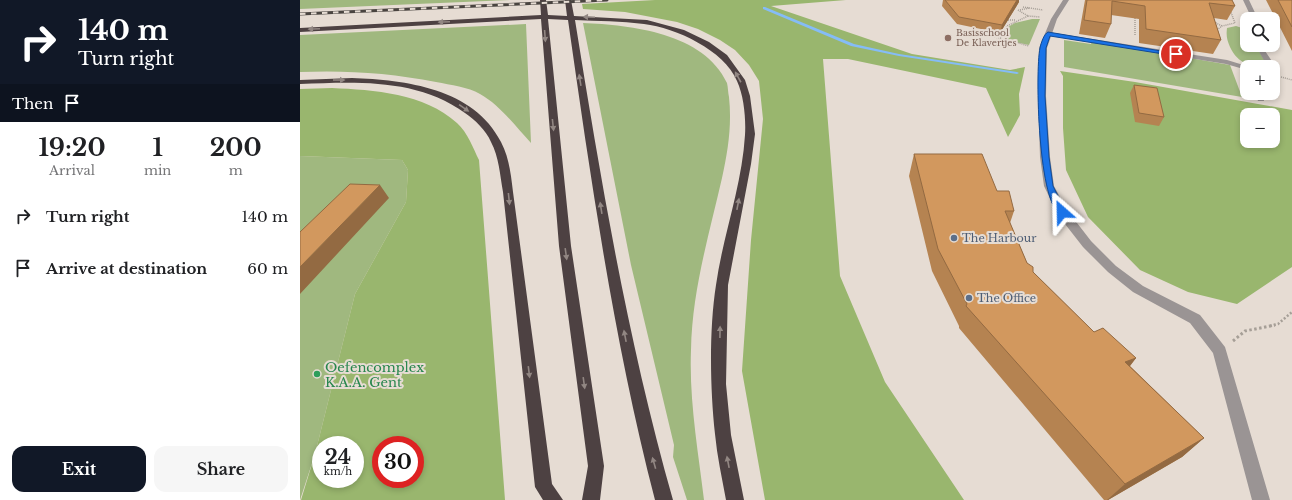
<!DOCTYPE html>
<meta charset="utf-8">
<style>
:root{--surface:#fff;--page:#f6f6f6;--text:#202124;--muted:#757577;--accent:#111827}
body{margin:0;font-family:"Libre Baskerville",serif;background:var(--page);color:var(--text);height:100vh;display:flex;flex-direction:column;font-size:15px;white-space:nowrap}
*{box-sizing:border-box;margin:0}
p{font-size:13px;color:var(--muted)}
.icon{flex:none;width:22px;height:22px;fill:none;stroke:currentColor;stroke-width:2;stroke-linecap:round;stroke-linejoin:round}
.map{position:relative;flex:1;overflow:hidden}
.panel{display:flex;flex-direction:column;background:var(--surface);width:300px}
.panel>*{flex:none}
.banner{background:#111827;color:#fff;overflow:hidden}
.buttons{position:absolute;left:940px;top:12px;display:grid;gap:8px}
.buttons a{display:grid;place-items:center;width:40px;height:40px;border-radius:8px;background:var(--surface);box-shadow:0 2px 6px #0003;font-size:20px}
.speed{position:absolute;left:12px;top:436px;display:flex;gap:8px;font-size:20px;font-weight:700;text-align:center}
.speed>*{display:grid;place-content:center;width:52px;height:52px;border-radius:50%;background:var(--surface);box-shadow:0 2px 6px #0003;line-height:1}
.speed small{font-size:10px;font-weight:400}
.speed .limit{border:6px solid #d22;background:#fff;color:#111}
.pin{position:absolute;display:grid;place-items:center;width:34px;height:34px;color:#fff;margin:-17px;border:2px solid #fff;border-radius:50%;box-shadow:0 1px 4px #0007}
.me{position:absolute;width:44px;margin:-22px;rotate:335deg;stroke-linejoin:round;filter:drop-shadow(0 0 3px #0008)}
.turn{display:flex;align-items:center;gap:14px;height:84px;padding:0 12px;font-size:18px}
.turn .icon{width:52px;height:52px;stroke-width:2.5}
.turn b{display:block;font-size:28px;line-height:34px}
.then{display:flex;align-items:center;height:38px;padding:0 12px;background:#0003;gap:8px;font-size:15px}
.eta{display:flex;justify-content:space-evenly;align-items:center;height:68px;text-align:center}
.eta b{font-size:24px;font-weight:700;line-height:28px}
.primary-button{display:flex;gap:8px;margin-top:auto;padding:8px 12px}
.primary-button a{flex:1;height:46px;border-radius:12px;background:var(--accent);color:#fff;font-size:16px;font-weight:700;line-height:46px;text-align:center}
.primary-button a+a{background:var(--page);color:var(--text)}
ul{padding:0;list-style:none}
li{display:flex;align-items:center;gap:12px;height:52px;padding:0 12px}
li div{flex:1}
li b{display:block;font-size:15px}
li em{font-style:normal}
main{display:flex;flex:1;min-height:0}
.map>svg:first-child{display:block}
</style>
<main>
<section class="panel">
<div class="banner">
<div class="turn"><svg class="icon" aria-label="right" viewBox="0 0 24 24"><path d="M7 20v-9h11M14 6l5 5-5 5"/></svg><div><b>140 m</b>Turn right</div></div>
<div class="then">Then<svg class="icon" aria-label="arrive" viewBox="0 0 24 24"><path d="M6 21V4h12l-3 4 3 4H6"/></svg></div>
</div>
<div class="eta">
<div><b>19:20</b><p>Arrival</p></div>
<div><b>1</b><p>min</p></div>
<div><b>200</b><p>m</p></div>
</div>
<ul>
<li><svg class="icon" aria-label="right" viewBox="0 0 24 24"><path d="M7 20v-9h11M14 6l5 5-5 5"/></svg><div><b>Turn right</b></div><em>140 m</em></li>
<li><svg class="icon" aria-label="arrive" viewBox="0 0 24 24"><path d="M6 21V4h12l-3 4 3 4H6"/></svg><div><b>Arrive at destination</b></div><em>60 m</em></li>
</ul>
<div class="primary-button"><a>Exit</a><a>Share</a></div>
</section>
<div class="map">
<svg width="992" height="500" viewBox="0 0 992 500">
<rect width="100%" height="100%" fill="#e6dcd3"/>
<path fill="#a0b87f" d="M0,0H210L0,9Z
M732,19H740L729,45L710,41L705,34L706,28L715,23Z
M283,23C331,25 404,33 427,83C428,87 428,93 429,97C432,125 428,151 422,178C409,235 392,291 391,350C389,400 398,450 404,500H387L373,457L374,445L331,265Z
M226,24L231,143C216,127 200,105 180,94C168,87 151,85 136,82C91,73 46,70 0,72V35Z
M936,26L945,29L947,32V45H955L969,67C951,67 938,64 930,47C927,40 926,36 927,28Z
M764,40L791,44L792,41L930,65L942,97L764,67Z
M0,156L102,160L108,170L106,202L55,294L15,454L0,500Z"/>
<path fill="#99b66e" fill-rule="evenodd" d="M355,0H546L471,6L612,54L710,70L725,67L719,94L720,115L708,137L686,88L548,59H523L540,276L585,382L664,500H465L442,371L451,240L463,119L459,81L449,65L435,50L420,40L398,29L377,22L325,12L283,9L282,4Z
M760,71L835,82L992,110V267L937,304L888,292L840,270L788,217L766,170L763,128V76ZM947,115H973V141H947Z
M32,88C74,90 124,93 157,123C168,133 173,148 179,160L205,500H1L15,454L55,294L106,202L108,170L102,160L0,156V89ZM21,445H55V479H21ZM81,445H115V479H81Z"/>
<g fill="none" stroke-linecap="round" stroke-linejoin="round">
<path fill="#85bcf7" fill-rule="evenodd" d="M463,7H465L554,44L599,54L717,72L719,73L717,74L599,56L551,46L463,9Z"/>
<path stroke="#a69f97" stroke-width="1.5" stroke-dasharray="1 1" stroke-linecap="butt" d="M723,7L743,10
M718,10L728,16L740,17
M720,10L729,8
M728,16L707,26L701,38L729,46
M835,16V35
M708,20H715
M912,21L922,26
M917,30L922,26L935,23L930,10
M694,37L701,38L699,42
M981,77L992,80"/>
<path stroke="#a69f97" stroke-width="2.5" stroke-dasharray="2 2" stroke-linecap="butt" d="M970,326L978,324L992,312"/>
<path stroke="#a69f97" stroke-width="3" stroke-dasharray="2.5 2.5" stroke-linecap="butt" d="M933,341L945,331L975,325"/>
<path fill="#9a9494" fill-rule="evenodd" d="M943,0H949L958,19H952Z
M748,32L927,60L950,67H947V70L926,64L746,35L745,34Z
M955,45H961L976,67L975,69L968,67Z
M955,93H963L964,101H958Z"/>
<path fill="#9a9494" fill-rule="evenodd" d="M763,0H769L757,19L747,48L746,96L750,157L754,186L767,210L791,241L816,266L843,286L900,315L925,347L970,500H952L913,353L890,323L833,292L808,272L783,247L758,215L744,186L740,157L738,96L739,48L751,19Z"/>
<path fill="#4d4142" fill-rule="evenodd" d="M240,0H246L248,15L267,16L265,0H271L274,16L347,20L384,30L409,42L427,55L445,80L450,96L455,134L451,164L428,285L426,384L431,435L444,500H426C422,478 417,456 415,434C410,389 409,330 416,285C423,235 442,186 445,135C446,119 444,96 437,81C424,50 376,28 344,24C321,21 298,21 275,20C301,182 328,342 373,500H355C314,342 291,181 268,20L248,19L271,246L304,466L300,500H282L288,466L259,246L241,19L0,32V28L241,15Z
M52,78C105,80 174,88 201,142C209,157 211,175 213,192L252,484L263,500H243L235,487L203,192C200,175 199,157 191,142C186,130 175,120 165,113C117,78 56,82 0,84V80Z"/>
<g stroke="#494440" stroke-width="3">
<path id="rail" d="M0,14L307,0"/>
</g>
<use href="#rail" stroke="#e6dcd3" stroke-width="2" stroke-dasharray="5.5" stroke-linecap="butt"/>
</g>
<path fill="#b58351" d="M643,0H719V2L700,33L657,24L642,6Z
M785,0H932L935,6L927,20L914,18L921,40L913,54L839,43V19L811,15V24L805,38L779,34Z
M966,0H992V51Z
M834,85L864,117L859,126L835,122L830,93Z
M614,154L697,191L714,211L710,223L727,263L733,272L794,332L836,358L830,366L904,438L882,457L808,500H804L659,328V326L632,271L609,176Z"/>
<path fill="#936a42" d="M717,0H719V2L700,33L702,25Z
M80,185L89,198L0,294V267Z
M836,358L819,380L825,362Z
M904,438L882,457L808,500H807L825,484Z"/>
<path fill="#d2985e" stroke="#936a42" d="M645,0H717L702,25L659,17Z
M787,0H932L935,6L909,3L921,40L846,29L845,6L812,1L811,24L784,20Z
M978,0H992V27Z
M834,85L857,88L864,117L839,113Z
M614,154H682L697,191H709L714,211H705L727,263L733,267V272L794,332L803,328L836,358L825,362L904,438L825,484L666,306L667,304L638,249Z
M50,184L80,185L0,267V232Z"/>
<defs><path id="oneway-solid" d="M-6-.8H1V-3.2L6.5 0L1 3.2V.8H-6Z"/></defs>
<g fill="#928783">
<use href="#oneway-solid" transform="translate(289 17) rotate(-178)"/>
<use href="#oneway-solid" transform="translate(144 22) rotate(177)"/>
<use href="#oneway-solid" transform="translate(14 29) rotate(177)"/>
<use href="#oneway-solid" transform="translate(245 36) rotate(86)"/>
<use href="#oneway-solid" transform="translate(438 77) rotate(-119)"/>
<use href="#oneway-solid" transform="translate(39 80)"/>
<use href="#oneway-solid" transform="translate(280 80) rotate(-99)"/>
<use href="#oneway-solid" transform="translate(164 108) rotate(35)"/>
<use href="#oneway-solid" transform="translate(253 125) rotate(84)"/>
<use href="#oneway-solid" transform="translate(209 199) rotate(84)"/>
<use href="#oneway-solid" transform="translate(438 204) rotate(-79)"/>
<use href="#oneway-solid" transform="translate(301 208) rotate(-99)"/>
<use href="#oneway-solid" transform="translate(266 254) rotate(82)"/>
<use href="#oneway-solid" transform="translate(420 332) rotate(-89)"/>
<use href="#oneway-solid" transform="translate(325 336) rotate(-101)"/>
<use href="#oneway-solid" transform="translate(229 372) rotate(83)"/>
<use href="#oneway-solid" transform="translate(284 383) rotate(82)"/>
<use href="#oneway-solid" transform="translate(428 462) rotate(-101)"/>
<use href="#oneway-solid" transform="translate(354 463) rotate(-106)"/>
</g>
<path fill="#1a73e8" stroke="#114b97" d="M748,32L879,54L876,56L750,36L746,48L745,96L749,157L753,186L766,212L762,215C738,209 735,71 740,48C741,43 744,34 748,32Z"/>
<circle fill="#8d6e63" stroke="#e6dcd3" stroke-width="1.5" cx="648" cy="38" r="4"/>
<g fill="#5c6f8a" stroke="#e6dcd3" stroke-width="1.5">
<circle cx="654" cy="238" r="4"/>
<circle cx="669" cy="298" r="4"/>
</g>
<circle fill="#2e9e5b" stroke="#e6dcd3" stroke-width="1.5" cx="17" cy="374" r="4"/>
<g text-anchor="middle" stroke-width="4" stroke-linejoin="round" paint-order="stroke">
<g font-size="9" fill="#785e54" stroke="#e6dcd3" text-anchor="start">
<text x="656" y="36">Basisschool<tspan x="656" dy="10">De Klavertjes</tspan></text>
</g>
<g font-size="11" fill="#4e5e75" stroke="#e6dcd3" text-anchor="start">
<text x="662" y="242">The Harbour</text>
<text x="677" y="302">The Office</text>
</g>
<g font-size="13" fill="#27864d" stroke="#e6dcd3" text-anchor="start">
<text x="25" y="372">Oefencomplex<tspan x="25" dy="15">K.A.A. Gent</tspan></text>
</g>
</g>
</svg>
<div class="buttons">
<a><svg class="icon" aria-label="search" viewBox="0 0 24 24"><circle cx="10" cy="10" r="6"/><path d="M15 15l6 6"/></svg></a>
<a>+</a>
<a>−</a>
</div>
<div class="speed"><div>24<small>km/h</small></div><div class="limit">30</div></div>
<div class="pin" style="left:876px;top:54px;background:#d93025"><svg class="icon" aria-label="arrive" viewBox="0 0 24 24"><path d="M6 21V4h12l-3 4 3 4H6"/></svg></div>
<svg class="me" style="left:762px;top:212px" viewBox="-20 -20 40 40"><path d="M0-17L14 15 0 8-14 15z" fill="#1a73e8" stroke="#fff" stroke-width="4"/></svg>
</div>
</main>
